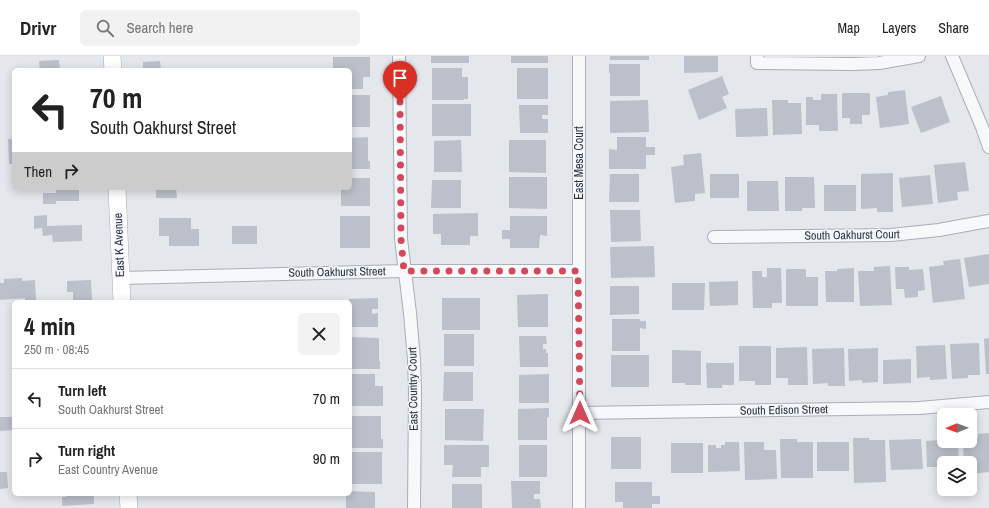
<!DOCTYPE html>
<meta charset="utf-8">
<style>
:root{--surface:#fff;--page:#f2f2f2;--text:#222;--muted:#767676;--line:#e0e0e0}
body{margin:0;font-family:"Archivo Narrow",sans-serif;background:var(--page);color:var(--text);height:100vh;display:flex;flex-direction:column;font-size:15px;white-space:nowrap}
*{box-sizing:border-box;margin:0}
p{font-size:13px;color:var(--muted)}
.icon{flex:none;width:22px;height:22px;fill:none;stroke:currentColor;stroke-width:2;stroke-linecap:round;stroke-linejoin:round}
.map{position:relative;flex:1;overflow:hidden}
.drawer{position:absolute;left:12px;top:244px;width:340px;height:196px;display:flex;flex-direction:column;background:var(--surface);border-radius:6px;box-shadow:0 2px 10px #0003}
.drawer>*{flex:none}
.banner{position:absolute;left:12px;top:12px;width:340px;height:122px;border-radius:6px;box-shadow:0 2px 10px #0003;background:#fff;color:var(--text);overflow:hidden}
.needle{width:26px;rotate:269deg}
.controls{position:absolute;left:937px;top:352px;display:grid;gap:8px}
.controls a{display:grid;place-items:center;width:40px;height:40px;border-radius:6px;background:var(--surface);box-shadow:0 2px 10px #0003;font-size:20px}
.pin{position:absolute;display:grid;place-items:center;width:34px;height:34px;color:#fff;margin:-41px -17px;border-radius:50% 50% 50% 0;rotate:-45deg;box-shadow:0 0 4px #0007}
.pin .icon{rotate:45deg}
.me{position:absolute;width:44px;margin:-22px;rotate:0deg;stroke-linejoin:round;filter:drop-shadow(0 0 3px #0008)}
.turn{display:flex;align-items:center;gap:14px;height:84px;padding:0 12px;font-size:18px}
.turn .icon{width:52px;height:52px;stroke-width:2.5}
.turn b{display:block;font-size:28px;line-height:34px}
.then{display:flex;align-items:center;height:38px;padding:0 12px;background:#0003;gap:8px;font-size:15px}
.round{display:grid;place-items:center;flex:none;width:42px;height:42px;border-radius:6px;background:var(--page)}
.head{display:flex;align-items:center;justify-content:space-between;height:68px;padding:0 12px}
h1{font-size:24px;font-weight:700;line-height:30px}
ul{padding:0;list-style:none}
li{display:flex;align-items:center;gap:12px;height:60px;padding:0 12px;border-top:1px solid var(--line)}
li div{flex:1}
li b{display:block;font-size:15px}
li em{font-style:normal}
header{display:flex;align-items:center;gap:24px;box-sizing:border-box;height:56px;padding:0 20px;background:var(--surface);border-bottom:1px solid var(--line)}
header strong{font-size:19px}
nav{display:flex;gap:22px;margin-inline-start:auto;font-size:14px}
.search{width:280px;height:36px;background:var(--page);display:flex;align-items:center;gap:10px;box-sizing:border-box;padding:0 14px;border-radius:6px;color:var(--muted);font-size:15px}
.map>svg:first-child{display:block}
</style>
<header>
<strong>Drivr</strong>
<div class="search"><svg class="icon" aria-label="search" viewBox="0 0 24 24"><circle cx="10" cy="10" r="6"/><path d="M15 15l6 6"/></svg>Search here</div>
<nav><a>Map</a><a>Layers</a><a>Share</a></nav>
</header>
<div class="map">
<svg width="989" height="452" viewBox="0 0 989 452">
<rect width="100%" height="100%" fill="#e4e7ec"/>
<path fill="#bbc0ca" d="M431,0H469V7H431Z
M511,0H548V7H511Z
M610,0H649V4H610Z
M684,0H718V16L684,17Z
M333,1H370V21H363V33H350V14H333Z
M59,4L60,14H40L39,5Z
M160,5L161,14H143V6Z
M609,8H640V40H610V17H609Z
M432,12H462V21H468V43H464V44H432Z
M517,12H548V43H517Z
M722,20L729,38L722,41L727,52L699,64L688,34Z
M905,34L909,68L880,72L876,41L888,39V36Z
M842,37H870V59H862V68H850V62H842Z
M821,38H837L838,75H819V69H806V41H813V44H821Z
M350,39H370V71H350Z
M941,40L950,66L921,77L911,51Z
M648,44L649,76L610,77V45Z
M772,44H788V47H801L802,78L773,79Z
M432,48H471V80H432Z
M519,49H548V59H542V63H548V77H520Z
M767,52L768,80L736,81L735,53Z
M368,81V105H370V113H350V82Z
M617,81H646V91H655V99H646V113H609V93L617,94Z
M8,83H14V108H9Z
M461,84L462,116H434V85Z
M509,84H546V117L509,116Z
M701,97L705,137L695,138V145L675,147L671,111L684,109L683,99Z
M965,106L969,135L957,136L958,144L938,147L934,109Z
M893,117V156H877V152L861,153V118Z
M610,118H639V146H609Z
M710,118H739V142H710Z
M930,119L933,148L902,151L899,122Z
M509,121H547V153L509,152Z
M785,121H814L815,152H802V155H785Z
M350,122H370V150H341V132H350Z
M432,124H461V152H431Z
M747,125H778L779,155H747Z
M824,129H856V155H824Z
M56,132H79V145H56V140V148H43V137H56Z
M156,132H176L177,142H156Z
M610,154H640L641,185L611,186Z
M478,157V180H470V189H441V178H433V158Z
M47,159V170L82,169V185L53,186L52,179L43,180L42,172L34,173V160Z
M340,160H370V192H340Z
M510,160H547V180L540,179L539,192H510V183H502V174H510Z
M159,162H191V173H199V190H169V180H159Z
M232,170H257V188H232Z
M654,190L655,221L611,222L610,191Z
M989,198V228L969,231L964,202Z
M960,203L965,243L933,247L929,211L944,209L943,205Z
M890,210L892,249L860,250L858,215H874V211Z
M895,211H909V214L923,213L925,234L918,235V241L905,242L904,233H896Z
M767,212H781L782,247H772V252H753L752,215H762V221H767Z
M854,212V246H826L825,215H837V213Z
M786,213H806V221H818V250H786Z
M22,222V225L35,224L36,245L25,246V242L0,244V227H4V223Z
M91,224L92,245L73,246V236H67V225Z
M738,225V249L710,250L709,226Z
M672,227H705L704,254H672Z
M610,230H639V258L610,259Z
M548,238V271H518L517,239Z
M378,242V253H372V258L378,257V271H350L349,243Z
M442,242H480V274H442Z
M612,263H640V265H646V273L640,272V295H612Z
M444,278H474V310H444Z
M519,280H546L547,288H543V293H546V297H548V311H520Z
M350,281L379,282V305H380V313H350Z
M989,282V318H986L984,283Z
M979,287L980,319H968V322L952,323L950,288Z
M945,289L947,323L930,324V321L917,322L916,290Z
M739,290H771V329H755V325H739Z
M807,291L808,329H788V322H776V292Z
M844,292L845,330H828V327L813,328L812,293Z
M878,292V326L862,327V324L849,325L848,293Z
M672,294L701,295V329H685V327H672Z
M611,299H649V331H611Z
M911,303V327L883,328V304Z
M706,307H734V329H722V332H707Z
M444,316H473V345H443Z
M350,318H375V330H383V350H350Z
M549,318V347H519V319Z
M549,352V361H547V384H518V353Z
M445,353H484L483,385L445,384Z
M352,360H381V383H383V392H352Z
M0,361H14V374L0,375Z
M989,377V416L970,418V407H964L963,385H970V383L978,382V378Z
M611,381H641V413H611Z
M944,381V385H958L959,407H944V411H927L926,385L939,384V382Z
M853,382H869V384H885L886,426L854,427Z
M780,383H797V386H813V422H781Z
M921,383L923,413L891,414L889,384Z
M725,386H739L740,415L708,416V389H716V392H721V389H725Z
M744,386H764V394H776L777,423L745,424Z
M817,386H849V415H817Z
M671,387H703V417H671Z
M444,389H489V411H481V421H452L453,409H444Z
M519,389H547V421H519Z
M352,396H382V428H352Z
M0,416H7L8,432L0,433Z
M511,425H540V438H534V443H540L541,452H512Z
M615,426H652V440H660V448H652V452H623V446H615Z
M452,428H482V452H452Z
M350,435L375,436V452H346V438H350Z
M66,438H94V448L62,450V441H66Z"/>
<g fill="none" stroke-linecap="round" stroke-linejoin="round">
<g stroke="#a9aeb7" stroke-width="14">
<path id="street" d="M399,0L401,183L410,257L414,304L415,335L414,452
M579,0V452
M757,0V7L853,8L879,7L919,0
M952,0L982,71L989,91
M714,181L891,179L939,174L966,169L989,165
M121,222L404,215H578
M579,357L919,352L989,346"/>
</g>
<g stroke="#a9aeb7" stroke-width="18">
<path id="secondary" d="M112,0L113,14
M117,132L122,246
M128,438L129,452"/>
</g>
<use href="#street" stroke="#f7f8fa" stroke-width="12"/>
<use href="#secondary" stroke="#fff" stroke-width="17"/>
</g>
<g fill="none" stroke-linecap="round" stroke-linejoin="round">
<path stroke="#d1495b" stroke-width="7" stroke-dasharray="0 12.6" d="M400,46L401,183L404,215H578L580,357"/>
</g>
<g text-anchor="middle" stroke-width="3" stroke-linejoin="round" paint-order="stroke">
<g font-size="12" fill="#2b3445" stroke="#f4f6f9">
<text transform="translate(579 107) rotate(-90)" y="4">East Mesa Court</text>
<text transform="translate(852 179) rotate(-1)" y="4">South Oakhurst Court</text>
<text transform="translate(119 189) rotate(-92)" y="4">East K Avenue</text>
<text transform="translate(337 216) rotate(-1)" y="4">South Oakhurst Street</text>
<text transform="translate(413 333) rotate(-91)" y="4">East Country Court</text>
<text transform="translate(784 354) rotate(-1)" y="4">South Edison Street</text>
</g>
</g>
</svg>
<div class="controls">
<a><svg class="needle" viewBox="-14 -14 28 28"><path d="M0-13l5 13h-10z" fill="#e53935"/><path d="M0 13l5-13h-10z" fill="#767676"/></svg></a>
<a><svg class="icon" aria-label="layers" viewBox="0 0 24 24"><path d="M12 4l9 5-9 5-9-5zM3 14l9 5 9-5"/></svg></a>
</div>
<div class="pin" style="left:400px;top:46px;background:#d93025"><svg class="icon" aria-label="arrive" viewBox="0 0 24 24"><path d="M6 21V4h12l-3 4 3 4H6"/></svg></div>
<svg class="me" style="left:580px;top:357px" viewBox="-20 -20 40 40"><path d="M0-17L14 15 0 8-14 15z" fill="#d1495b" stroke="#fff" stroke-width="4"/></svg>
<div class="banner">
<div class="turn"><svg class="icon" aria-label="left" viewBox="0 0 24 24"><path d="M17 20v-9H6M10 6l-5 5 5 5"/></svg><div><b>70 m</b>South Oakhurst Street</div></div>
<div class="then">Then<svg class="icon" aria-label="right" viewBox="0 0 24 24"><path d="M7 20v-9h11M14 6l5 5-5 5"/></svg></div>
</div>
<section class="drawer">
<div class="head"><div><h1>4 min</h1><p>250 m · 08:45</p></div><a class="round"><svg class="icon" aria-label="close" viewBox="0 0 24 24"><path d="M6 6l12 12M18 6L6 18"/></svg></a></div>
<ul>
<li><svg class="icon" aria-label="left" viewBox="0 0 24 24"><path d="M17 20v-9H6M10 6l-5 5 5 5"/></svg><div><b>Turn left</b><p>South Oakhurst Street</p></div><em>70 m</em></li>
<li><svg class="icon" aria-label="right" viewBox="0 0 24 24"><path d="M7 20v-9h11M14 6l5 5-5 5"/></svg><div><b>Turn right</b><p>East Country Avenue</p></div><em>90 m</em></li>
</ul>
</section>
</div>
